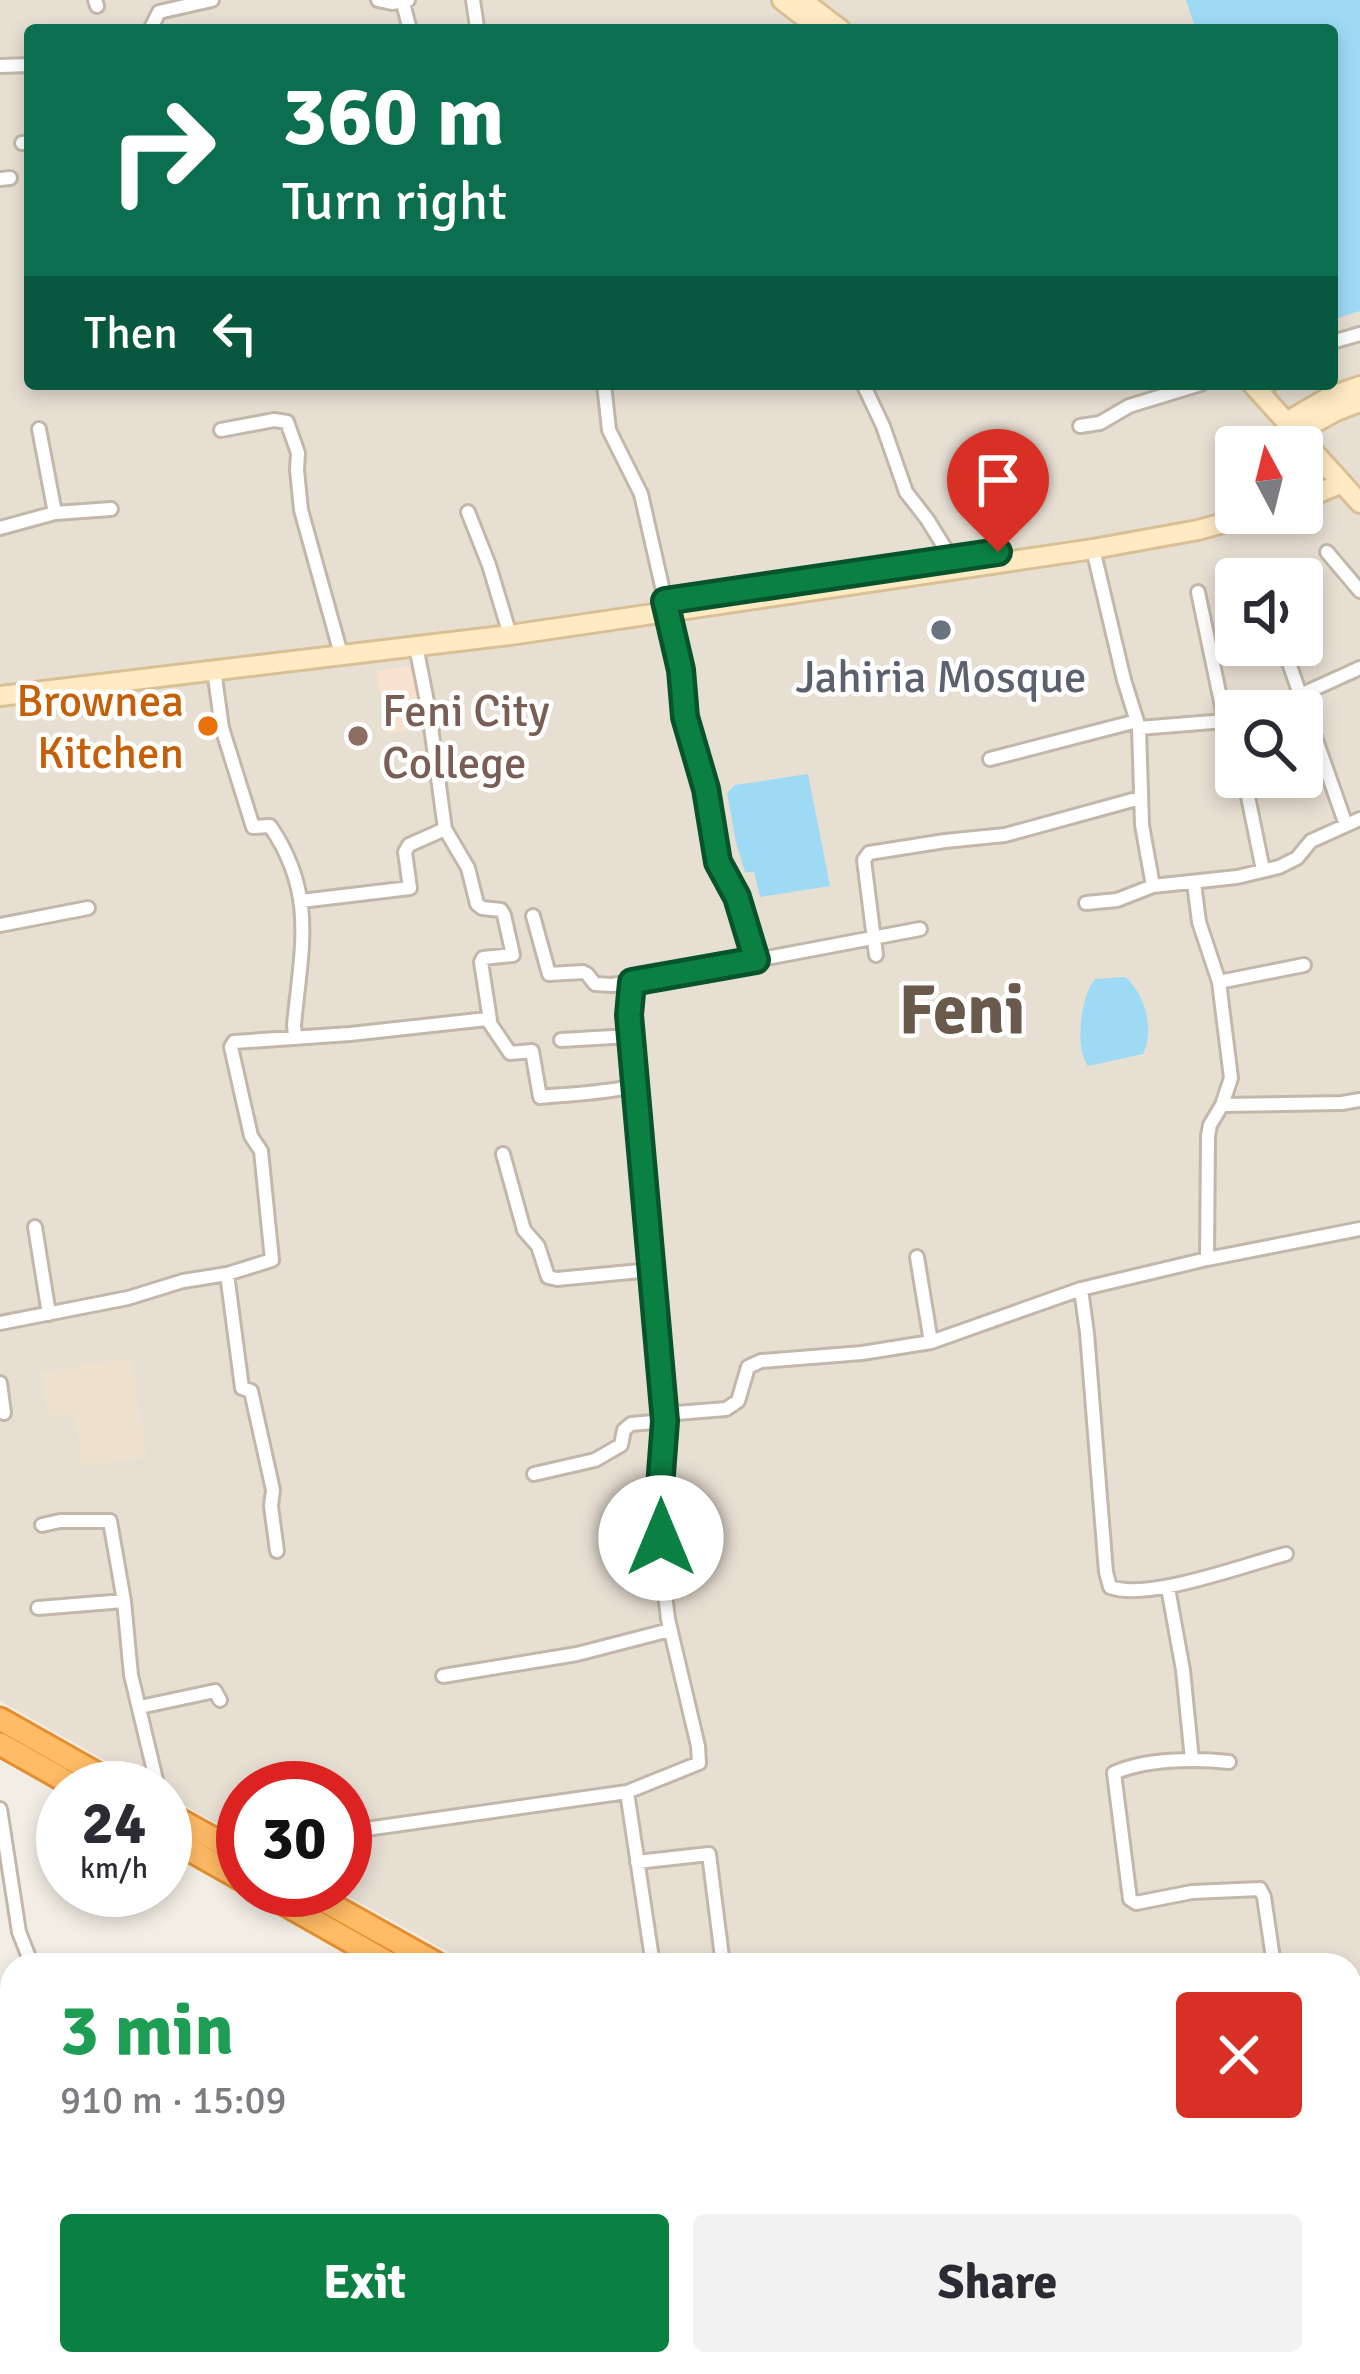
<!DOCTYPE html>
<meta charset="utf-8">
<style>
:root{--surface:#fff;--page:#f2f2f3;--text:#2b2b33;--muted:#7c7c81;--accent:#0b8043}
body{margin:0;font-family:Signika,sans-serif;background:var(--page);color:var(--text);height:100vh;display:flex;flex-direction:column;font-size:45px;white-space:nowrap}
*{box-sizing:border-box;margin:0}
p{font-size:39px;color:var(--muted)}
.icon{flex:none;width:66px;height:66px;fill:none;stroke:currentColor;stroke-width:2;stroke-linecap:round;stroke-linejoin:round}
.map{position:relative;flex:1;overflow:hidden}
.panel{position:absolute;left:0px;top:1953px;width:1362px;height:423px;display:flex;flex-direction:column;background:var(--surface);border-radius:36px 36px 0 0;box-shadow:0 6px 18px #0003}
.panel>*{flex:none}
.banner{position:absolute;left:24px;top:24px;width:1314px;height:366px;border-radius:12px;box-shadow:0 6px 18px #0003;background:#0b6e4f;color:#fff;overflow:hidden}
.needle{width:78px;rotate:353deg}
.controls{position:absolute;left:1215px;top:426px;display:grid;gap:24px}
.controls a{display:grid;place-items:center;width:108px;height:108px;border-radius:12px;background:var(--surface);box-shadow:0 6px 18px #0003;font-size:60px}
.speed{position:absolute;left:36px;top:1761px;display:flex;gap:24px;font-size:60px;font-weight:700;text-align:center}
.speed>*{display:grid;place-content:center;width:156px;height:156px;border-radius:50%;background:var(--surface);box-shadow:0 6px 18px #0003;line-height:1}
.speed small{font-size:30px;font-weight:400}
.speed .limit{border:18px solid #d22;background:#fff;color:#111}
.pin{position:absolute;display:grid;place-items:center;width:102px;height:102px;color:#fff;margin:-123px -51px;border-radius:50% 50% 50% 0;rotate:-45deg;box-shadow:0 0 12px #0007}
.pin .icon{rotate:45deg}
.me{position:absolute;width:132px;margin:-66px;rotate:0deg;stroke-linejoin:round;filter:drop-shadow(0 0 9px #0008)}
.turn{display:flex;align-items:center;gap:42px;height:252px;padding:0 60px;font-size:54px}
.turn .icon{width:156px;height:156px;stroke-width:2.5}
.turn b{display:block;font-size:84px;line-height:102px}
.then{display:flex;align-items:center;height:114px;padding:0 60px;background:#0003;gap:24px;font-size:45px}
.round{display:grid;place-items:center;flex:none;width:126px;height:126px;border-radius:12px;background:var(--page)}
.overview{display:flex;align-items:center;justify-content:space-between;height:204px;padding:0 60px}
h1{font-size:72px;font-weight:800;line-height:90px;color:#1e9e55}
.primary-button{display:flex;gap:24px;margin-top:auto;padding:24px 60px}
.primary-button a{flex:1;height:138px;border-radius:12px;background:var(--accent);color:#fff;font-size:48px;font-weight:800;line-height:138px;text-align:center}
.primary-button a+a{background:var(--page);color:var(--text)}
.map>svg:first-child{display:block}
</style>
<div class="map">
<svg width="1360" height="2374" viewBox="0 0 1360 2374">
<rect width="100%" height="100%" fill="#f3eee5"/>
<path fill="#e8dfd3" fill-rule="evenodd" d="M0,0H1360V2296H1350V1965H472L336,1890H345V1788H243V1839L165,1794V1788H154L0,1701ZM30,30H1332V384H30ZM1236,447H1302V513H1236ZM1236,579H1302V645H1236ZM1236,711H1302V777H1236Z"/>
<path fill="#f7e2cf" d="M415,665L426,727L388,734L376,671Z"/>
<path fill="#ede1ce" d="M131,1357L147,1457L82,1467L75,1414L48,1416L41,1372Z"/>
<path fill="#9edaf4" d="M1186,0H1360V311L1332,320V30H1196Z
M808,774L830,886L760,897L754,872H745L736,843L727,793L735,785Z
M1125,977C1145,993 1155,1031 1143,1054L1088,1066C1074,1048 1081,995 1095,979Z"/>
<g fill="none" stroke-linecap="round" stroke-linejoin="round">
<g stroke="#c2b7aa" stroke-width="18">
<path id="street" d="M95,0L97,6
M378,0L392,3L408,0
M473,0L477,27
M403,3L410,30
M150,30L159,12L212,0
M0,66L30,65
M22,143L30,142
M0,179L10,178
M1332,342L1360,334
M604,384L609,430L641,494L681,670L685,717L707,789L718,862L737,897L756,960
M863,384L883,426L906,492L927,519L958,569
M1270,385L1271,384
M1080,426L1100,423L1129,406L1201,384
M39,429L55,513
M221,430L274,420L287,422L298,453L297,470L301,510L341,654
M468,512L489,565L510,635
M0,528L55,513L111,509
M1093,549L1124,680L1139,728L1142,825L1153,886
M1327,552L1360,591
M1198,592L1225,721
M1289,663L1346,825
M214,670L222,728L253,827L270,826C317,894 301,950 294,1025L295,1037
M1248,711L1276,706L1360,668
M1233,714L1236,737
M1139,728L1225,721L1236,713
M990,759L1137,721
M1302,775L1326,769
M1244,777L1263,870
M1274,783L1296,777
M445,829L468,868L477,904L482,908L501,910L504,915L513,955L483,958L481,962L490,1020
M1194,883L1199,922L1219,982L1231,1078L1222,1105L1210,1125L1208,1136L1207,1259
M301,901L410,888L405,852L409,845L445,829L429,712L416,646
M1086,903L1117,900L1153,886L1237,877L1279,867L1297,858L1311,841L1360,819
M533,916L549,974L583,972L587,974L595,984L612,985L703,970L920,929
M0,925L88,908
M876,955L864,860L869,853L945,841L1005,835L1140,798
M1219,982L1304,965
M561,1040L630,1036
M1222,1105L1342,1103L1360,1100
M503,1154L524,1230L538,1246L548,1277L557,1279L651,1270
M35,1227L49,1314
M917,1257L931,1342
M227,1274L242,1388L251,1391L273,1490L271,1506L277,1551
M1081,1289L1087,1333L1106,1572L1110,1587C1148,1601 1244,1565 1286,1554
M0,1323L128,1298L183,1281L227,1274L272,1260L261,1151L251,1136L231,1047L234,1042L350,1034L487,1019L510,1053L532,1051L540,1097C572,1094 604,1093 635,1086
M0,1383L4,1413
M664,1414L726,1409L738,1401L748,1367L761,1361L862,1353L931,1342L1081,1289L1207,1259L1360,1229
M534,1474L595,1460L621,1445L624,1430L631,1424L665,1421
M42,1525L60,1521H110L124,1601L131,1675L158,1788
M1168,1588L1183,1670L1192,1760
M38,1608L124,1601
M443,1676L577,1654L670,1630
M140,1707L215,1691L220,1700
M1229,1762C1195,1758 1144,1759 1114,1773L1130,1899L1136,1903L1192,1892L1260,1889L1264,1897L1274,1965
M627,1792L653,1965
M0,1809L19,1932L32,1965
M345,1832L627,1792L699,1763L698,1746L668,1619L663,1577L659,1500L665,1421L629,1015L631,982
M637,1862L709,1854L723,1965
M1350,2132L1360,2128
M139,2364L141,2374
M571,2364L573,2374
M646,2364L648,2374
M470,2374V2364"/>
</g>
<g stroke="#d9c094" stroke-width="24">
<path id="secondary" d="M782,0L817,27
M802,0L841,30
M1252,384L1360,503
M1288,421L1329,397L1360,386
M1298,432L1336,411L1360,402
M1302,500L1342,483
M0,696L510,635L1093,549L1198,530L1260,513"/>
</g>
<g stroke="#e58e2e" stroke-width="27">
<path id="highway" d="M0,1719L122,1788
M0,1744L78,1788
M165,1812L243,1855
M165,1836L243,1880
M260,1890L392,1965
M305,1890L439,1965
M1102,2364L1119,2374
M1151,2364L1168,2374"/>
</g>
<use href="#street" stroke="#fff" stroke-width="12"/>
<use href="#secondary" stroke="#ffeac4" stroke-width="18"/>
<use href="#highway" stroke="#ffbb65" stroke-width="21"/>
</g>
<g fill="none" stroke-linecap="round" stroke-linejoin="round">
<g stroke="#07532c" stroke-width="30">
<path id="route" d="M661,1538L659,1500L665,1421L629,1015L632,982L756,960L737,897L718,862L706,789L685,717L681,670L665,601L998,552"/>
</g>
<use href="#route" stroke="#0b8043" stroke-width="21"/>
</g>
<circle fill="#6b7280" stroke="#fff" stroke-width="4.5" cx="941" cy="630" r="12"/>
<circle fill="#e8710a" stroke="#fff" stroke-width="4.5" cx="208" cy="726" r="12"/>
<circle fill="#8d6e63" stroke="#fff" stroke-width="4.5" cx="358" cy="736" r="12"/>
<g text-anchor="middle" stroke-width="9" stroke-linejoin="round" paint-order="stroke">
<g font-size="45" fill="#5b616d" stroke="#fff">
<text x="941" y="692">Jahiria Mosque</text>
</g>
<g font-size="45" fill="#c56008" stroke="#fff" text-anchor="end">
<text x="184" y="716">Brownea<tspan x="184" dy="52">Kitchen</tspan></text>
</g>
<g font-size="45" fill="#785e54" stroke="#fff" text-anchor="start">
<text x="382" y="726">Feni City<tspan x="382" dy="52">College</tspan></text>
</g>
<g font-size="69" font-weight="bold" fill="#6a5a4b" stroke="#fff">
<text x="962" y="1033">Feni</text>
</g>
</g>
</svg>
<div class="controls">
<a><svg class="needle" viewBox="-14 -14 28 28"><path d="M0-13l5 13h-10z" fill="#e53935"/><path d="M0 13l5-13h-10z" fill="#7c7c81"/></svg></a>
<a><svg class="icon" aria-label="sound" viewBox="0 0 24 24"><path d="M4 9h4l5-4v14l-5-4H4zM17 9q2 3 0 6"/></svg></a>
<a><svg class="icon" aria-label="search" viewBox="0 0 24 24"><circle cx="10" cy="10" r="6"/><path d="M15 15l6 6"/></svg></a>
</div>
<div class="speed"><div>24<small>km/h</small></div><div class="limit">30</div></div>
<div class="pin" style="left:998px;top:552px;background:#d93025"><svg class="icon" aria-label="arrive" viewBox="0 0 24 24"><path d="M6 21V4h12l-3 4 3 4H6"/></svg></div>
<svg class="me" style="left:661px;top:1538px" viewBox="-20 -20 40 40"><circle r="19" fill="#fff"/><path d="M0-13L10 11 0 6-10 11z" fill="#0b8043"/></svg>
<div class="banner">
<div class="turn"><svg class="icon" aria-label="right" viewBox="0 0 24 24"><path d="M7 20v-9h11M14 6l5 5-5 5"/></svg><div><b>360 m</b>Turn right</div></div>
<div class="then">Then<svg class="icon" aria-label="left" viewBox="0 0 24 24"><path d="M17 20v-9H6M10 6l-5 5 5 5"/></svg></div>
</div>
<section class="panel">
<div class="overview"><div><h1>3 min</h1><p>910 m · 15:09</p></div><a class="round" style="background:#d93025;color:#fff"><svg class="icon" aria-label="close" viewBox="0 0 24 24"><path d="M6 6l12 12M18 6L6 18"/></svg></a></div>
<div class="primary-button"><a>Exit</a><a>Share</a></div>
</section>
</div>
